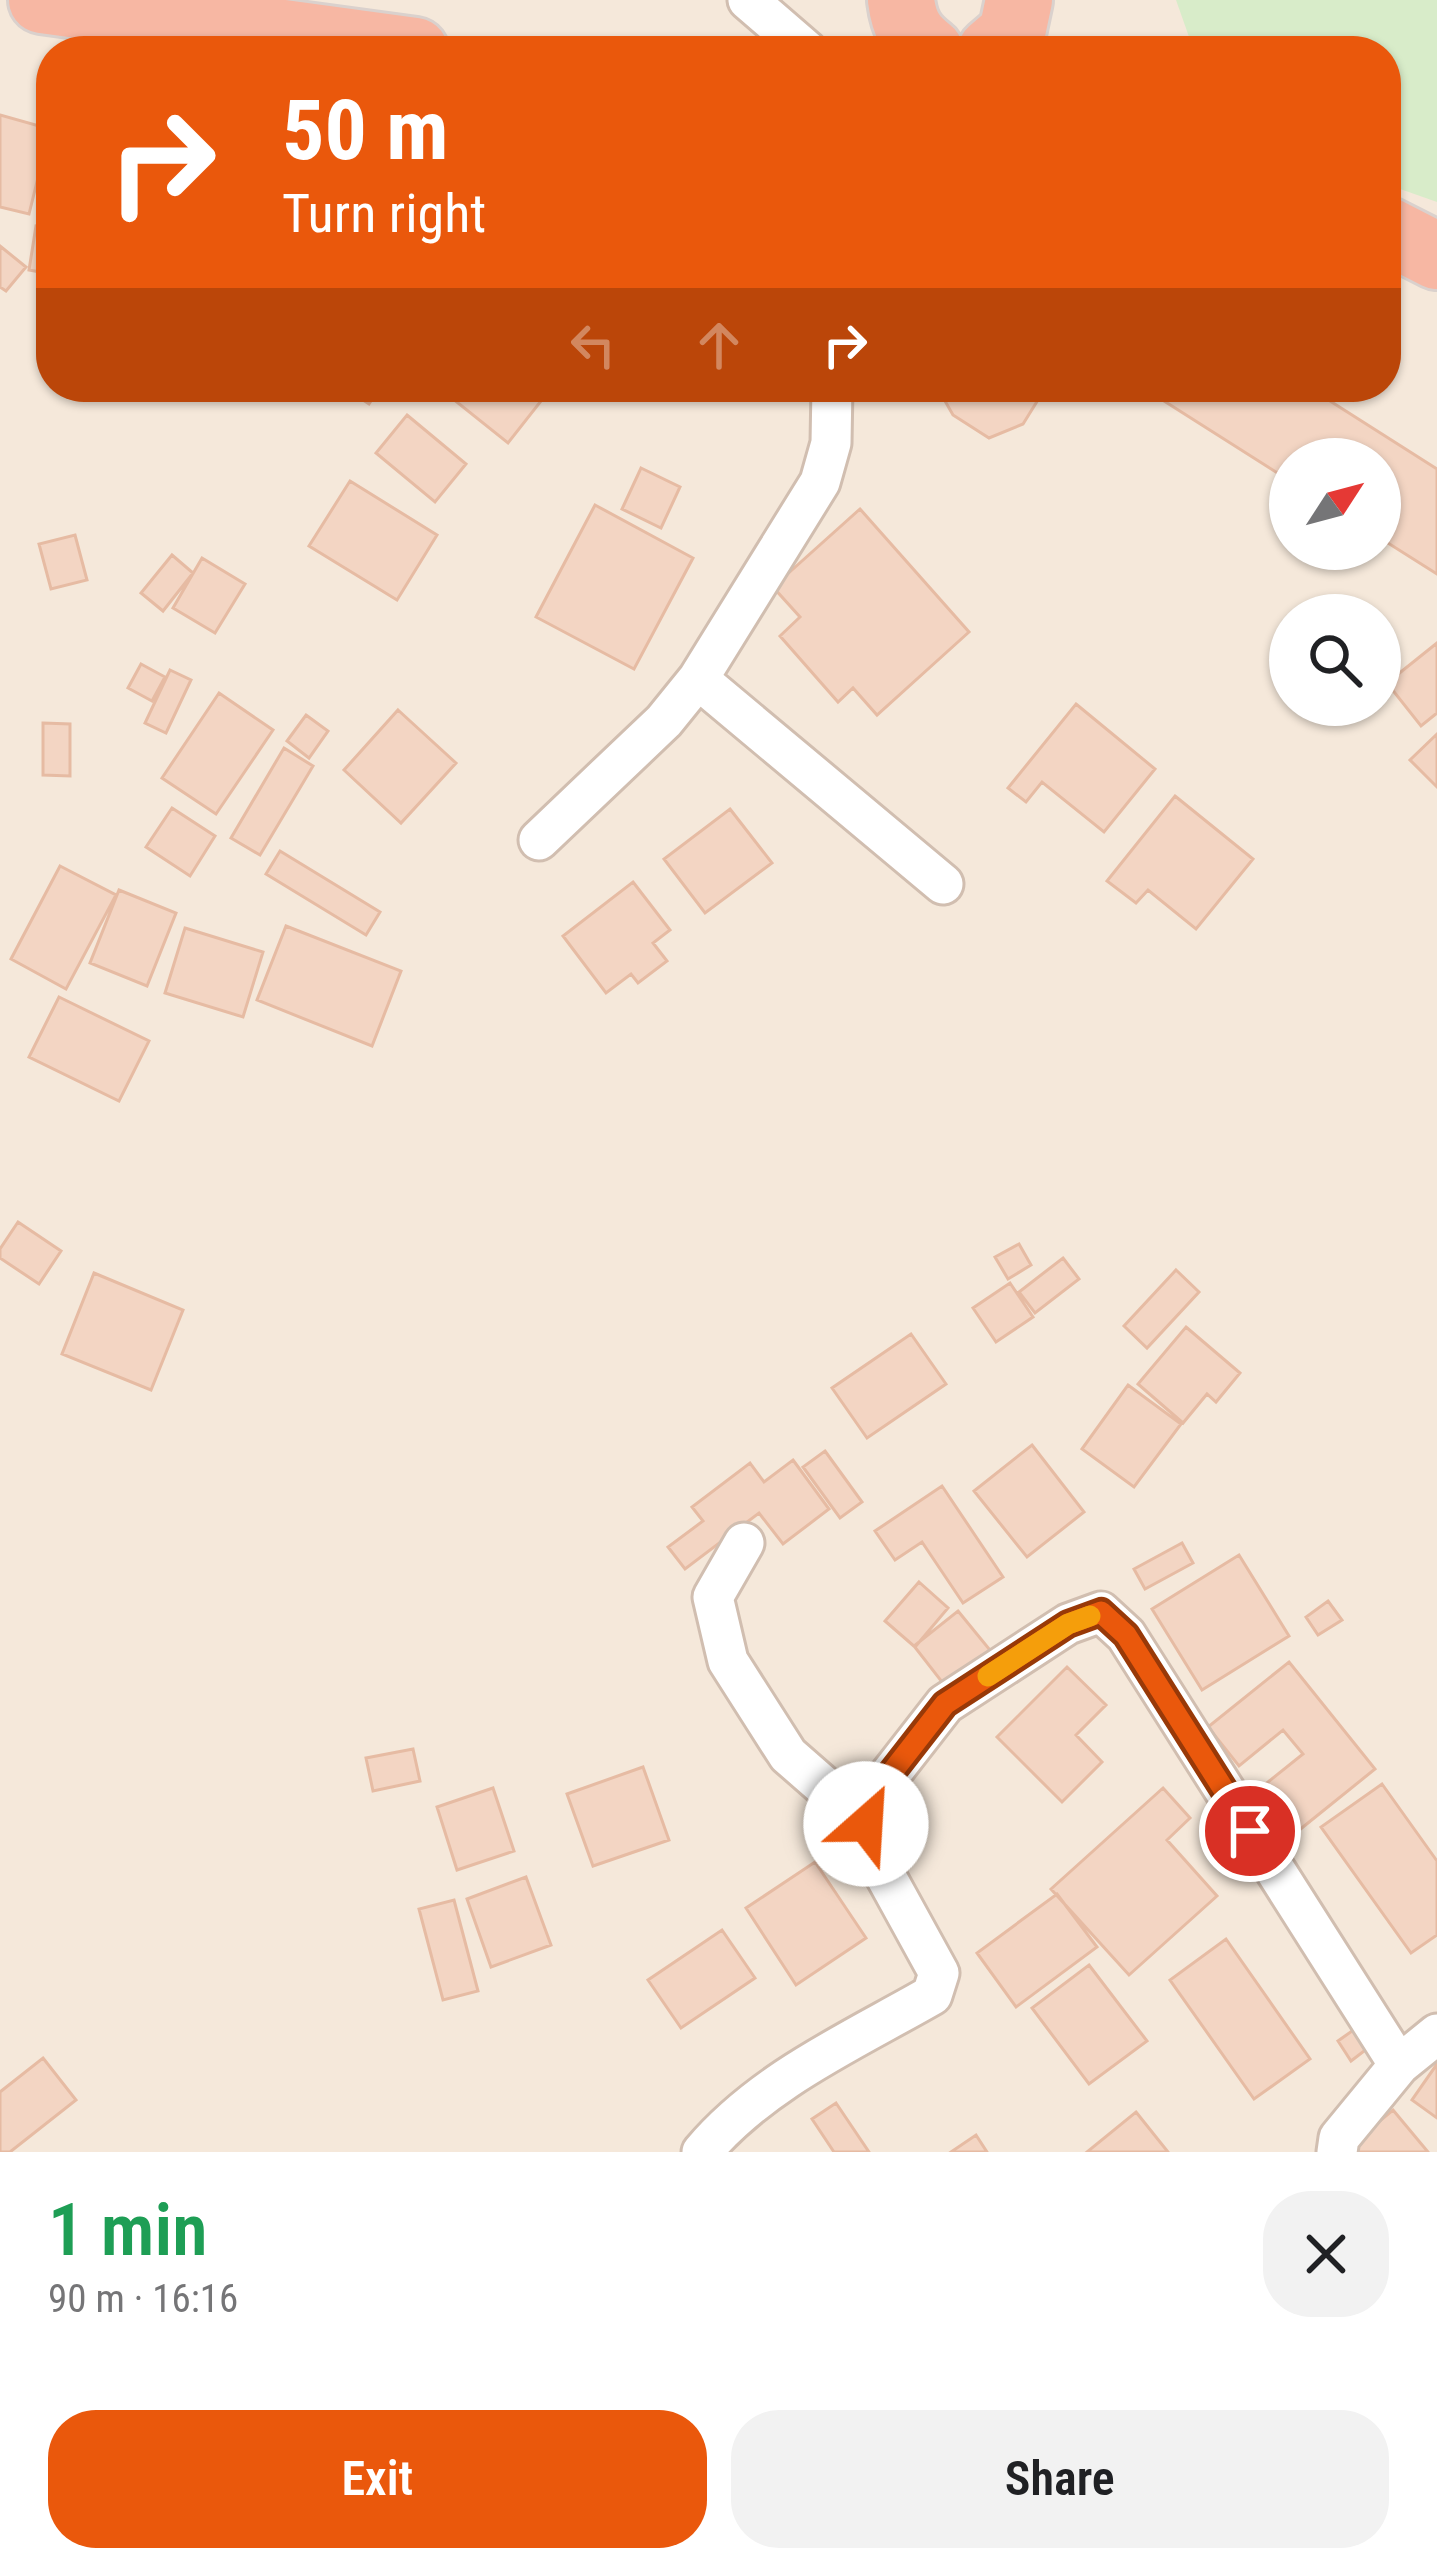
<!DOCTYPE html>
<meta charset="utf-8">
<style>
:root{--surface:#fff;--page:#f2f2f2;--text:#202124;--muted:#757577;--accent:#ea580c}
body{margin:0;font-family:"Roboto Condensed",sans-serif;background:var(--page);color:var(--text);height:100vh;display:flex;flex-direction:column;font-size:45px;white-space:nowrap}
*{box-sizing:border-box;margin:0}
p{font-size:39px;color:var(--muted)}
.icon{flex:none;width:66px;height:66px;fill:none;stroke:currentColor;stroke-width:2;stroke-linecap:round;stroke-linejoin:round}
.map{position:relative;height:2152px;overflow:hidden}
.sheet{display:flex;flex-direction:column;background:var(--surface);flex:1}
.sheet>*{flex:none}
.top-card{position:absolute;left:36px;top:36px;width:1365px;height:366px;border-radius:48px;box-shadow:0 3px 9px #0004;background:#ea580c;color:#fff;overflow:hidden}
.needle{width:78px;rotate:54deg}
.tools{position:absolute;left:1269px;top:438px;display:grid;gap:24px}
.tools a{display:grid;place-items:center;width:132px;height:132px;border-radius:50%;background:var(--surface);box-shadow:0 3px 9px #0004;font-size:60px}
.pin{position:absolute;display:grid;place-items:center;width:102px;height:102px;color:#fff;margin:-51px;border:6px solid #fff;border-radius:50%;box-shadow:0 3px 12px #0007}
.me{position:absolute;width:132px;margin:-66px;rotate:26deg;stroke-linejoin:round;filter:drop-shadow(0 0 9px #0008)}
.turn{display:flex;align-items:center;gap:42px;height:252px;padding:0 48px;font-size:54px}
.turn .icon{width:156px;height:156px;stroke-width:2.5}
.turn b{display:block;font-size:84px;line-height:102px}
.lanes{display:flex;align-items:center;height:114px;padding:0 48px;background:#0003;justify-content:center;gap:60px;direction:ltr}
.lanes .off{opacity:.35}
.round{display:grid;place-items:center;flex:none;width:126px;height:126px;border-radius:48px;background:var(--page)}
.head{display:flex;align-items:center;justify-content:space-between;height:204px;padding:0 48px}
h1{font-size:72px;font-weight:600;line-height:90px;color:#1e9e55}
.button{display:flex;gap:24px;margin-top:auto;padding:24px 48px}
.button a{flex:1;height:138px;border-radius:48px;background:var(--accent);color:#fff;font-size:48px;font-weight:600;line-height:138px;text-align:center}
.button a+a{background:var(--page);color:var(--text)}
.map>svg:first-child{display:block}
</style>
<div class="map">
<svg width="1437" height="2152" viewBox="0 0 1437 2152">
<rect width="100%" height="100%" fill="#fdf6ec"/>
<path fill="#f5e8da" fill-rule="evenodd" d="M0,0H1437V2152H0ZM51,51H1386V387H51ZM1290,459H1380V549H1290ZM1290,615H1380V705H1290Z"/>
<path fill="#d8ecc9" d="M1176,0H1437V202L1386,184V51H1194Z"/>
<path fill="#f3d5c3" stroke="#e6bba3" stroke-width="3" d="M0,115L50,129L29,214L0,207Z
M36,226L51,228V274L29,270Z
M0,246L26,267L6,291L0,287Z
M343,387H380L369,404Z
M438,387H552L508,443Z
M1039,387L1041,395L1023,424L989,438L953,415L937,387Z
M1142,387H1308L1437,469V574L1380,538V459H1290V481Z
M407,415L466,464L435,502L376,453Z
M641,468L680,487L661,528L622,509Z
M350,481L437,535L397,600L309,546Z
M595,505L693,558L634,669L536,617Z
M860,509L969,632L877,715L853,688L838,702L780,636L800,617L773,587Z
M75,535L87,580L51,589L39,544Z
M172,555L193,573L163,611L141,593Z
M202,558L245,584L215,633L173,608Z
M1437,643V713L1421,726L1387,683Z
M141,664L165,677L152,701L128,688Z
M170,670L191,680L166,733L145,723Z
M219,693L273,730L216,814L162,778Z
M1076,704L1155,769L1104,832L1042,782L1026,802L1008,788Z
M398,710L456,763L401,823L344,770Z
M306,715L328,731L309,758L287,741Z
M43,723L70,724V776L43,775Z
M1437,734V787L1410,760Z
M284,748L313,766L260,855L231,838Z
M1175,796L1253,859L1196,929L1148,890L1136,903L1107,881Z
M172,808L215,836L190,876L146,847Z
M730,809L772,863L705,913L664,859Z
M280,851L380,912L366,935L266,874Z
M60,866L116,895L66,989L11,959Z
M633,882L670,930L653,943L667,961L638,983L631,974L606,993L563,936Z
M119,890L176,913L147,986L90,963Z
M286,926L401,971L372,1046L257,1000Z
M185,928L263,952L243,1017L165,993Z
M59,997L149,1041L119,1101L29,1057Z
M18,1222L61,1251L39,1284L0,1258V1249Z
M1019,1244L1031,1265L1008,1279L995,1257Z
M1063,1258L1079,1279L1035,1313L1019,1292Z
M1176,1270L1199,1292L1147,1348L1124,1326Z
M94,1273L183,1310L151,1390L62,1354Z
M1010,1283L1033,1317L996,1342L973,1308Z
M1186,1327L1240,1373L1216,1402L1207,1394L1183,1423L1138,1384Z
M911,1334L946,1384L867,1438L832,1388Z
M1128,1385L1181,1424L1134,1487L1082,1449Z
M1032,1445L1084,1512L1027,1557L974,1491Z
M825,1451L862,1502L840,1518L803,1467Z
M793,1460L829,1509L783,1544L759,1513L685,1569L668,1547L703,1521L692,1507L750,1463L764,1482Z
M942,1486L1003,1577L963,1603L922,1542L895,1560L875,1531Z
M1182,1543L1193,1563L1145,1589L1134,1569Z
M1239,1555L1289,1636L1202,1690L1152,1609Z
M919,1582L948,1608L915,1647L885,1621Z
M1328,1601L1342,1620L1318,1635L1306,1617Z
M958,1611L994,1655L949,1691L914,1646Z
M1289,1662L1375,1769L1298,1831L1263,1786L1303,1754L1283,1730L1239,1766L1208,1727Z
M1067,1667L1106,1705L1076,1735L1102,1762L1062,1802L997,1737Z
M413,1749L420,1781L373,1791L366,1758Z
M643,1767L669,1840L593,1866L567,1794Z
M1382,1784L1437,1861V1935L1411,1953L1321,1827Z
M493,1788L514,1851L457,1870L437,1807Z
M1163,1788L1190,1818L1167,1840L1217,1896L1129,1975L1051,1889Z
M815,1862L866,1938L796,1985L746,1908Z
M526,1877L551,1945L491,1967L467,1899Z
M1057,1894L1097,1947L1016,2007L977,1953Z
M454,1900L478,1991L443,2000L419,1909Z
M722,1930L755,1978L681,2028L648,1980Z
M1226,1939L1310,2059L1254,2099L1170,1980Z
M1089,1965L1147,2041L1089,2084L1032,2008Z
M1359,2026L1372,2045L1351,2061L1338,2041Z
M43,2058L76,2100L10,2152H0V2092Z
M1437,2064V2118L1412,2100Z
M836,2103L869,2152H834L812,2119Z
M1393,2110L1428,2152H1350L1347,2148Z
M1136,2112L1168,2152H1087Z
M976,2135L987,2152H951Z"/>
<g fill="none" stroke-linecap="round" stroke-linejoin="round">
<g stroke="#d1beb0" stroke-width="45">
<path id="street" d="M748,0L807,51
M698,679L943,884
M539,840L664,721L698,679L820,482L831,443L832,387
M744,1543L713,1597L728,1661L788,1755L867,1824
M702,2152C763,2080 852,2041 932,1995L939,1973L873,1853L864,1808L945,1704L1068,1624L1101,1612L1126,1635L1399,2065
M1337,2152L1339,2138L1399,2065L1437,2034"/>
</g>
<g stroke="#dad1cd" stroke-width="72">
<path id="highway" d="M42,0L415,51
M901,0C904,24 911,37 930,51
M991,51L1012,33L1019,0
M1386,230L1437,256"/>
</g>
<use href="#street" stroke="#fff" stroke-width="39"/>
<use href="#highway" stroke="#f7b7a3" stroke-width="66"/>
</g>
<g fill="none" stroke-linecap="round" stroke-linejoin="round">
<g stroke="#983908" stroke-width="30">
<path id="route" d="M866,1824L864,1808L945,1704L1068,1624L1101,1612L1126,1635L1250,1831"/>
</g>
<use href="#route" stroke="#ea580c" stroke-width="21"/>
<path stroke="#f59e0b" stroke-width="21" d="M988,1676L1068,1624L1090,1616"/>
</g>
</svg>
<div class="tools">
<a><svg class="needle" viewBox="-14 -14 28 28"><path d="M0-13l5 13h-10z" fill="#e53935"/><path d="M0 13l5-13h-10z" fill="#757577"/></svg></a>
<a><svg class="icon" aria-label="search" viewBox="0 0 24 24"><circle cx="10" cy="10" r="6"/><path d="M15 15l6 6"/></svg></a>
</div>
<div class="pin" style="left:1250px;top:1831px;background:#d93025"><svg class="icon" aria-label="arrive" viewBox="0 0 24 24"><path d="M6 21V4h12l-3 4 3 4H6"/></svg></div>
<svg class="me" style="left:866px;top:1824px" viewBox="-20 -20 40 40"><circle r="19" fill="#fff"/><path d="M0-13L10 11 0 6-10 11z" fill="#ea580c"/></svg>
<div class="top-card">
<div class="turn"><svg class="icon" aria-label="right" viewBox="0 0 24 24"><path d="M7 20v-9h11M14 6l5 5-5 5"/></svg><div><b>50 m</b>Turn right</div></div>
<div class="lanes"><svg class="icon off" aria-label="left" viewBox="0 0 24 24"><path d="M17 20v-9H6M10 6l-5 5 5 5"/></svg><svg class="icon off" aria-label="ahead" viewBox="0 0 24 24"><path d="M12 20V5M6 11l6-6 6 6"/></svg><svg class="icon" aria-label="right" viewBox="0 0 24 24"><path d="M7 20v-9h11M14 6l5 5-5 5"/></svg></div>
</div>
</div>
<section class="sheet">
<div class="head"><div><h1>1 min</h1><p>90 m · 16:16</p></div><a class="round"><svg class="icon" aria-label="close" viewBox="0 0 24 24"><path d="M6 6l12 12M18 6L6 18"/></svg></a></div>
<div class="button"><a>Exit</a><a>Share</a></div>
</section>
